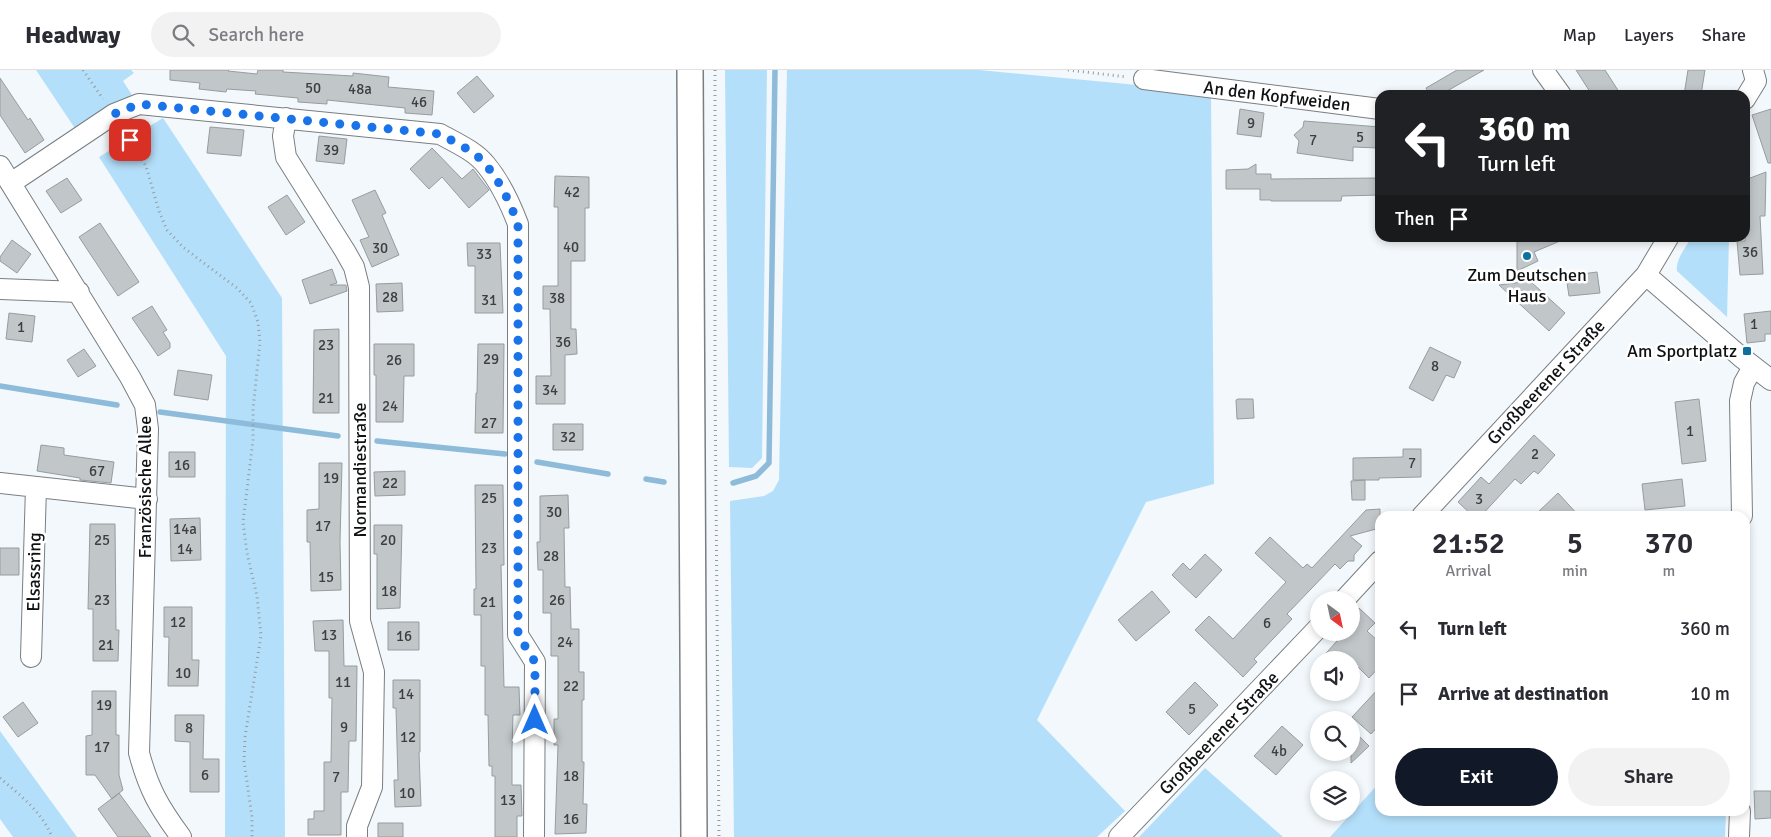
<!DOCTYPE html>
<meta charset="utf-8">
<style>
:root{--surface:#fff;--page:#f2f2f3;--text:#2b2b33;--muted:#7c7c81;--line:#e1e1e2;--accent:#111827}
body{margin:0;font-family:Signika,sans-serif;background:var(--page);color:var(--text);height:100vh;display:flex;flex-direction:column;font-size:19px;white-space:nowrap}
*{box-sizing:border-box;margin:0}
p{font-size:16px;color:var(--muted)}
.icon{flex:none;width:28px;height:28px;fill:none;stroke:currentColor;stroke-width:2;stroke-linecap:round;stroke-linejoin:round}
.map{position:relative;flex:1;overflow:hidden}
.drawer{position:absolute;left:1375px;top:441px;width:375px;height:305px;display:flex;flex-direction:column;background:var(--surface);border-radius:15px;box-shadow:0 2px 8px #0003}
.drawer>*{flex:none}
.hud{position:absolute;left:1375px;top:20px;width:375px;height:152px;border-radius:15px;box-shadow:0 2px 8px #0003;background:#202124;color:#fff;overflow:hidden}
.needle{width:32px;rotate:147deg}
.buttons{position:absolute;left:1310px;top:521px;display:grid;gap:10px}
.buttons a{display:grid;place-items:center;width:50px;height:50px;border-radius:50%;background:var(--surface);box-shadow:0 2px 8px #0003;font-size:25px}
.pin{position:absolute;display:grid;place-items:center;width:42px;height:42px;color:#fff;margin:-21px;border-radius:10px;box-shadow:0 2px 8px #0006}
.me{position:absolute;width:55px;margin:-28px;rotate:0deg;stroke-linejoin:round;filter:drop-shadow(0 0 4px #0008)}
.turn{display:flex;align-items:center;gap:18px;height:105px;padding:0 20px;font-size:22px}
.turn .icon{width:65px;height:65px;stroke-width:2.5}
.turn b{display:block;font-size:35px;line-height:42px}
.then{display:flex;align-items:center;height:48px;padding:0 20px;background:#0003;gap:10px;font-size:19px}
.eta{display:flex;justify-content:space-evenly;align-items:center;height:85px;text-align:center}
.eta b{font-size:30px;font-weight:600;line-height:35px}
.cta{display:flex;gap:10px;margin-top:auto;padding:10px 20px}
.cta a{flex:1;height:58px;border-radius:30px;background:var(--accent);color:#fff;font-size:20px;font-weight:600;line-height:58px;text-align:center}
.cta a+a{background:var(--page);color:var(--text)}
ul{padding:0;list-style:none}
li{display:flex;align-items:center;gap:15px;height:65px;padding:0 20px}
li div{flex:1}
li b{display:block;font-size:19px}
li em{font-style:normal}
header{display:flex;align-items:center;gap:30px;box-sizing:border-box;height:70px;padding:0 25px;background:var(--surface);border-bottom:1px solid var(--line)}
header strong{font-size:24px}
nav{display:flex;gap:28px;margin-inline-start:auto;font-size:18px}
.search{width:350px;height:45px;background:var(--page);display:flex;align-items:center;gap:12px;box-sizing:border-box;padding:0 18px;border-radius:28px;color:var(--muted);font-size:19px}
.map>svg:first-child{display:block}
</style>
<header>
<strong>Headway</strong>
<div class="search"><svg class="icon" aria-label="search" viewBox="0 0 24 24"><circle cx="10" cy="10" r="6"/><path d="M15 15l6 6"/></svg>Search here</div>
<nav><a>Map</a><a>Layers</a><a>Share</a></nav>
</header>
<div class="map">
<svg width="1771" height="767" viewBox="0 0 1771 767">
<rect width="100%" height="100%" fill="#f2f8fb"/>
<path fill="#b4dffa" d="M36,0H131L134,3L123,11L132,25L76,60Z
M725,0H767L762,388L752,398L729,397Z
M787,0H979L1211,22L1214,414L1146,432L1037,650L1125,741L1097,767H734L730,431L764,426L773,421L779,410Z
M163,48L282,228L285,767H225L226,286L99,87Z
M1691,168H1729L1727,247L1677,201C1675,190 1686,177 1691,168Z
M0,661L77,767H13L0,749Z
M1205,698L1283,767H1139Z
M1380,712V741H1726L1725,767H1330Z"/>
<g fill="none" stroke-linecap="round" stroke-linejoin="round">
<path stroke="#8dbbd9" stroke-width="5.5" d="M0,316L117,335
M160,342L338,366
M377,371L505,384
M537,392L608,404
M646,409L664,412
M733,413L756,406L769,393L775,0"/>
</g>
<path fill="#c1c6c9" stroke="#989c9f" d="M170,0H229L228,1L257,4L258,0H283V2L353,6V3L389,7L388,17L434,21L432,45L405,43V38L327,30V34L298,32V28L255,24L256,21L227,19L226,22L199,19L200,13L170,10Z
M1457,0H1484L1440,25H1430L1426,18Z
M1576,0H1605L1621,25H1592Z
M1688,0H1705L1701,25H1684Z
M477,6L494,26L474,43L457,23Z
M0,8L28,50L30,48L44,70L25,83L0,45Z
M1240,39L1264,43L1261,67L1237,64Z
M1771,39V93H1768L1752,45Z
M1304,51L1380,57L1378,78L1353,77V91L1297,83L1299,71L1294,65L1303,57Z
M210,57L244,60L241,86L207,83Z
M319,66L347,69L344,94L316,91Z
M432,78L462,109L473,99L489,120L469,138L442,107L429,119L410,99Z
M1256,94V104H1271V109L1380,108V125L1342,126L1341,131H1271V130H1260V119H1226V100L1248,99Z
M1766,102L1765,146H1760L1763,204L1740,205L1737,171H1745V110Z
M555,106L589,107V138H585V191H571V259H576L577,284L565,285V334H536V306H551L550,239H543V216H558V137H554Z
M67,108L82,130L61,143L46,121Z
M375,120L386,143L382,145L399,185L372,197L360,170L369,167L352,130Z
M287,125L305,152L286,165L268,137Z
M100,153L139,212L118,226L79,167Z
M1517,168H1567L1534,182L1538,191L1517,201Z
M12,170L31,184L17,203L0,191V187Z
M467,173H500L503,243H475V196H468Z
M332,199L337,213L330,215H346L347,221L310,234L302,210Z
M1597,202L1600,223L1569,226L1566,206Z
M1530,211L1565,243L1549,261L1499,215Z
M402,213L403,241L377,242L376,214Z
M152,236L167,260L163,262L170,273V278L158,286L132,248Z
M1771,241V264H1765V271L1747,273L1744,244Z
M9,243L35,246L32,272L6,269Z
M339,259V343H313L314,260Z
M374,274H414V306H404L403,352H376V305H374Z
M478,274H504L503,363H475L476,323H477Z
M1430,277L1461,292L1454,308L1446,305L1433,331L1409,318Z
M84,279L96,296L78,307L67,290Z
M178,300L212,305L208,330L174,325Z
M1238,329H1253L1254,348L1237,349L1236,330Z
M1699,329L1706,391L1682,394L1675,332Z
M553,354H583V380H553Z
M1534,365L1555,385L1538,404L1534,401L1521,414L1515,409L1481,446H1473L1458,432L1481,407L1489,414Z
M41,375L64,378V385L114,392L111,413L80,410V408L37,401Z
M1403,379H1421V407L1379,408V410H1353V388L1403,387Z
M169,382H195V407H169Z
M319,393H342L340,472L341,520L311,521L310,472H307V440L319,439Z
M405,401V425L375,426L374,402Z
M1682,409L1685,436L1645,440L1642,414Z
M1365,410V430H1352L1351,411Z
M475,415H503L504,495H501L504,617H519L520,645H513L512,679V715H521L522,746H517V767H495V706H492V696H489L488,645H485V596H481V545H474V519H476Z
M1558,423L1579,446H1534Z
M568,425L569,458H564L565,517H570L571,559H579V602H584V630H582V692H584L583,734H587L586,763L555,764L558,675H554V649H558V586H551V543H543V500H538L537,472H540V426Z
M1380,439V458L1350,466L1362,476L1354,485V491H1348L1340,499L1335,494L1287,544L1292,549L1254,589L1257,592L1243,607L1195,560L1209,546L1233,569L1286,512L1255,483L1270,467L1303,498L1307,494L1312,498L1366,440Z
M200,448L201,490L171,491L170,449Z
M90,454H115L116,560H119L118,591H93V539H88Z
M374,455H402L400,538L377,539V484H374Z
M0,478H19V505H0Z
M1205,484L1222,500L1196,528L1172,505L1183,493L1190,500Z
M1152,521L1170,542L1136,571L1118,550Z
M164,537H192V590H199L198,616H168L169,567H164Z
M1359,538L1375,553L1367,561L1380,573V596L1369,608L1351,590H1320L1345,562H1351V546Z
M343,550L344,596H357L356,671H349L348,722H341V765H308V749H314V741H324V692H331L332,628H329V581H315L313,551Z
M388,552H419V580H388Z
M393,610H420V682H419L421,736L395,737L394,710H398L396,638H393Z
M1195,612L1218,635L1189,665L1166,642Z
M1380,617V654L1371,664L1352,647Z
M92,621H116V665H119V705L123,720L112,729L95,705H86V666L92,665Z
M23,632L38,653L18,667L3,647Z
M175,645H204L203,689H219V722H190V672L175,671Z
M1282,656L1303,675L1276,705L1254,686Z
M1358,665L1369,676L1351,693V672Z
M1754,721H1771V748L1755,749Z
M119,723L151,767H118L98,739Z
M378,753H403V767H378Z"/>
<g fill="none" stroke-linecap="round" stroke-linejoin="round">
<g stroke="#7a7e81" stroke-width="22">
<path id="minor" d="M1543,0L1561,25
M1144,9L1380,39
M1745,29L1756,11L1753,0
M286,48L283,66L286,87L345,181L354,197L359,217L360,551L374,602L372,717L357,756V767
M0,96L130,307L145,335L148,359L139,683C149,720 159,737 181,767
M11,113L114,44L139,34L440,64C456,73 475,81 486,95C501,113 510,133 518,154V565L535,592L534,767
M1646,205L1741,287L1771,310
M0,219L79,222
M0,413L147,429
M1422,446L1646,205L1668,168
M1742,446L1740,331L1744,313L1753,297
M1344,530L1380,491
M31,587L36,417
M1119,767L1319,557
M1739,767L1740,741"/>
</g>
<g stroke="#7a7e81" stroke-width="28">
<path id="major" d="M690,0L694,767"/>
</g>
<path stroke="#979b9d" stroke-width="3" stroke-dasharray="1 4" stroke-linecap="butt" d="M83,0L103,29
M715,0V314L719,767
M1068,0L1127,7
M123,60L146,96L159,141L167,160L184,178L237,218L251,233L258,252L260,272L253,339V370L243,452L247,483L257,526L261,566L245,667L244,691L252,747V767
M0,708C20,725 42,742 52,767"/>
<use href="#minor" stroke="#fff" stroke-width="20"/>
<use href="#major" stroke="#fff" stroke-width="25"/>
</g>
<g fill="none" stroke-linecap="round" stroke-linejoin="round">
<path stroke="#1a73e8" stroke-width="9" stroke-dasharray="0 16.2" d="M130,70L114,44L139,34L440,64C456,73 475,81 486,95C501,113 510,133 518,154V565L535,592V650"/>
</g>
<g fill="#0d709e" stroke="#fff" stroke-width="2">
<circle cx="1527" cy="186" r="5"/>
<rect x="1742" y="276" width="10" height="10" rx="2.5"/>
</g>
<g text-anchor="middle" stroke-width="5" stroke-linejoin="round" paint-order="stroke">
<g font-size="15" fill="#3c3e40">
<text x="313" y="23">50</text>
<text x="360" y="24">48a</text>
<text x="419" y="37">46</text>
<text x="1251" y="58">9</text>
<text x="1360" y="72">5</text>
<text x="1313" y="75">7</text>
<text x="331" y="85">39</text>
<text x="572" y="127">42</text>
<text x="571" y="182">40</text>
<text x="380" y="183">30</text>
<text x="1750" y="187">36</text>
<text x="484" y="189">33</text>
<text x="390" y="232">28</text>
<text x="557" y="233">38</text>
<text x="489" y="235">31</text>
<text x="1754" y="259">1</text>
<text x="21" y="262">1</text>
<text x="563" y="277">36</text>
<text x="326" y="280">23</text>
<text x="491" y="294">29</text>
<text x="394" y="295">26</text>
<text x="1435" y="301">8</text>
<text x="550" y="325">34</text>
<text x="326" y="333">21</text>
<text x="390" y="341">24</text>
<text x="489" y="358">27</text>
<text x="1690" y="366">1</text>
<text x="568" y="372">32</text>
<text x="1535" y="389">2</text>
<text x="1412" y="398">7</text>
<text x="182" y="400">16</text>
<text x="97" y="406">67</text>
<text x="331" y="413">19</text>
<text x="390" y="418">22</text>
<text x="489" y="433">25</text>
<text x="1479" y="434">3</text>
<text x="554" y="447">30</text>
<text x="323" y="461">17</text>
<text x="185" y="464">14a</text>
<text x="102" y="475">25</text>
<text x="388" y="475">20</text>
<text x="489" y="483">23</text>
<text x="185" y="484">14</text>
<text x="551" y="491">28</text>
<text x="326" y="512">15</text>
<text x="389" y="526">18</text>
<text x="102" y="535">23</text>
<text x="557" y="535">26</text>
<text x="488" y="537">21</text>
<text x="178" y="557">12</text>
<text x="1267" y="558">6</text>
<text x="329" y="570">13</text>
<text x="404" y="571">16</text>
<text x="565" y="577">24</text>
<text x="106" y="580">21</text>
<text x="183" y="608">10</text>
<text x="343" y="617">11</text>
<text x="571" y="621">22</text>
<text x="406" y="629">14</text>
<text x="104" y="640">19</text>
<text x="1192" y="644">5</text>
<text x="344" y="662">9</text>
<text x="189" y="663">8</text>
<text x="408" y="672">12</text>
<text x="102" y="682">17</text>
<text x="1279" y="686">4b</text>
<text x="205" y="710">6</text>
<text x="571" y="711">18</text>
<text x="336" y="712">7</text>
<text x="407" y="728">10</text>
<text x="508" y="735">13</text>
<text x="571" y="754">16</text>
</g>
<g font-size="18" fill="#0f1112" stroke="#fff">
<text transform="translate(1277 26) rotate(7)" y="6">An den Kopfweiden</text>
<text transform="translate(1546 312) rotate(-47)" y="6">Großbeerener Straße</text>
<text transform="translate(360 400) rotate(-90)" y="6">Normandiestraße</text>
<text transform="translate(145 417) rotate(-90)" y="6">Französische Allee</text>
<text transform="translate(34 502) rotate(-89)" y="6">Elsassring</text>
<text transform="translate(1219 663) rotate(-46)" y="6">Großbeerener Straße</text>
</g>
<g font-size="18" fill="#0f1112" stroke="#fff">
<text x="1527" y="211">Zum Deutschen<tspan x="1527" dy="21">Haus</tspan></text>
<text x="1737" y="287" text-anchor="end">Am Sportplatz</text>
</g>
</g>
</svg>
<div class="buttons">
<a><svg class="needle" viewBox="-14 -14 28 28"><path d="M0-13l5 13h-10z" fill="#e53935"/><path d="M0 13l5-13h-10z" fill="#7c7c81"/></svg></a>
<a><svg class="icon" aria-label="sound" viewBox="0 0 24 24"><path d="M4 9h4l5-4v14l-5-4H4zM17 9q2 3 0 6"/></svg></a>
<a><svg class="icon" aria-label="search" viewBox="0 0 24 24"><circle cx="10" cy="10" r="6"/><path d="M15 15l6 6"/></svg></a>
<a><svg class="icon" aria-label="layers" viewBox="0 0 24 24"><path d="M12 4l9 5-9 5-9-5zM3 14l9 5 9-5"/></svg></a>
</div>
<div class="pin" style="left:130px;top:70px;background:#d93025"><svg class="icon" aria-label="arrive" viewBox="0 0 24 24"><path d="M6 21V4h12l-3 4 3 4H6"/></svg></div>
<svg class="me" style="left:535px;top:650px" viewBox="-20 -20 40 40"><path d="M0-17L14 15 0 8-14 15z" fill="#1a73e8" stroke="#fff" stroke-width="4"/></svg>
<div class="hud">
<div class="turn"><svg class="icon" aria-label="left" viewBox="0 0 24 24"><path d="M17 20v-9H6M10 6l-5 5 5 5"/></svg><div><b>360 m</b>Turn left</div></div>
<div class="then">Then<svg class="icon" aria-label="arrive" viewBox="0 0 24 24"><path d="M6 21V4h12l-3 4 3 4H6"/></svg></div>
</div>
<section class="drawer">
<div class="eta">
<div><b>21:52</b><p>Arrival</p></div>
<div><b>5</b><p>min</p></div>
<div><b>370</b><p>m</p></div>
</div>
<ul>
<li><svg class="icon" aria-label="left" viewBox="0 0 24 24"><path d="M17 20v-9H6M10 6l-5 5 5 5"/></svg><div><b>Turn left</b></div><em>360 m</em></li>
<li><svg class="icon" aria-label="arrive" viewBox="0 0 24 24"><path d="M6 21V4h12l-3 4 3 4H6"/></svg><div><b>Arrive at destination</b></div><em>10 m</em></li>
</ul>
<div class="cta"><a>Exit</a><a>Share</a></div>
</section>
</div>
